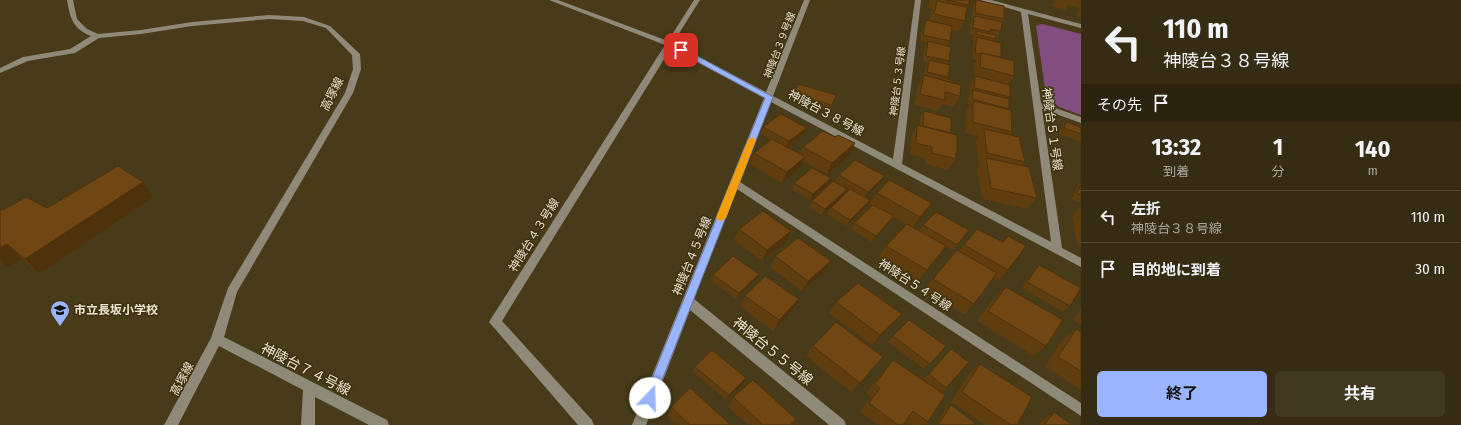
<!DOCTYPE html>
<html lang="ja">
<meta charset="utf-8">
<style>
:root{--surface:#362c13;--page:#413821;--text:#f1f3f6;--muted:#aaa7a0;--line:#504833;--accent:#9ab5fd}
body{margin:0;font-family:"Fira Sans Condensed","Noto Sans JP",sans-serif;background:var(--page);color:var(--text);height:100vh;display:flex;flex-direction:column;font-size:15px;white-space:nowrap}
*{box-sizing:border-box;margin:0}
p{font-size:13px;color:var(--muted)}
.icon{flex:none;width:22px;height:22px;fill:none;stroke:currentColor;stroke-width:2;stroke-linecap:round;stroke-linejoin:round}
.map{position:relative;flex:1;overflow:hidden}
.panel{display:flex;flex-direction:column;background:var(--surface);width:380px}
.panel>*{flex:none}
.top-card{background:#362c13;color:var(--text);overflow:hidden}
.pin{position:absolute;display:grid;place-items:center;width:34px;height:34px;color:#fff;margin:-17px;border-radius:8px;box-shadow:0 2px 6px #0006}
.me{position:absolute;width:44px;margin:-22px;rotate:21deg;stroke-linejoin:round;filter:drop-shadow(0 0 3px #0008)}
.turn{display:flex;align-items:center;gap:14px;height:84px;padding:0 16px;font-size:18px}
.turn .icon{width:52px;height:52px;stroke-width:2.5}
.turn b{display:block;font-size:28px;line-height:34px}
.then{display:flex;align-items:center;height:38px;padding:0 16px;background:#0003;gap:8px;font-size:15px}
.eta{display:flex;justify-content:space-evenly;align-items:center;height:68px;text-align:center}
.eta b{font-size:24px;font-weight:700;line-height:28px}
.button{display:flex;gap:8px;margin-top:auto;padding:8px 16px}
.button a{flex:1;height:46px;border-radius:6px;background:var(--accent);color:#111;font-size:16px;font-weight:700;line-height:46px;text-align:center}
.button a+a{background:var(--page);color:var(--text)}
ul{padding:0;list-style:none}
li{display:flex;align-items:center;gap:12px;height:52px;padding:0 16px;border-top:1px solid var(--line)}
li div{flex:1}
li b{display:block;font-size:15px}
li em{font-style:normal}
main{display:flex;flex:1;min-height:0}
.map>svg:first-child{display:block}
</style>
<main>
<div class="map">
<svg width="1081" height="425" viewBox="0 0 1081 425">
<rect width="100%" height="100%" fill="#483b19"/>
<path fill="#814e7f" d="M1042,24L1081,34V115L1059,107L1046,96L1036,26Z"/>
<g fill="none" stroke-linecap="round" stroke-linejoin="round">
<path fill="#8f8979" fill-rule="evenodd" d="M67,0H73L77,19L87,29L98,34L141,30L192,22L269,15L304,17L330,26L360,54L361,69L353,93L237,292L224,337L387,420L389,425H369L315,397V425H301L303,390L219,346L178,425H164L211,338L228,288L345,93L353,69L352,55L326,28L303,21L269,19L192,26L141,34L99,38L75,53L28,61L0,73V68L23,57L70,49L91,36C73,29 70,18 67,0Z
M549,0H558L668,41L694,0H700L673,43L766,92L804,0H810L773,96L893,159L915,0H921L902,164L1051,242L1021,12L980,0H991L1081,24V28L1028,14L1041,103L1081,117V123L1042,109L1062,248L1081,258V267L771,102L740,182L1081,403V416L737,189L694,299L844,420L846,425H829L690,310L646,425H632L764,98L671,48L502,321L592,420L594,425H578L489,322L665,45Z"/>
</g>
<path fill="#603d0f" d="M930,0H969V5L967,8L965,21L959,31L951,30L950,41L947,46L949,61L947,64L948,77L947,79L954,83L960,96L953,107L942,104L938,111L914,105L918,86L924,75L926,66L928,63L923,61L925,47L928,43L920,41L923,26L926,20L929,21L931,11L933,9L928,8Z
M976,0L1004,19L1002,22L1001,31L998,37H996L994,41L1001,57L1014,76L1008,85L1010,97L1008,99L1009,109L1008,110L1012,132L1010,135L1025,162L1022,166L1037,198L1027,209L982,199L977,169L981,165H979L976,141L979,136L965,133L966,112L970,105H968L969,95L970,94L971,82L974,78V63L977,60L972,59L973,43L975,41L972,40L974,35L970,34L971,22L973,19L972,18L973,6Z
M1055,0H1081V18L1076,16L1080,8L1068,5L1065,10L1052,6Z
M794,94L836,95L830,111L792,100Z
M924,111L951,133L957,154L955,157L956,159L948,170L925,164V158L910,154L911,136L917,125H920V117Z
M1067,122L1081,128V142L1059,134L1062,128Z
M763,127L804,134L787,147L800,154L803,147L835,137L855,143L849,155L827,174L803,161L800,168L782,183L750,164L754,153L771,139L761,133Z
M839,175L885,176L881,182L865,197L867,206L847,226L827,214L831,208L850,189L835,181Z
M143,182L153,197L39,274L22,259L7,267L0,260V209L3,210L47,208Z
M1081,182V203L1071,199L1079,184Z
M794,183L828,184L810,200L792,189Z
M847,189L844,195L822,215L809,207L812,201Z
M877,193L932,203L924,215L913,227L919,231L923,225L969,230L953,250L946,247L918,281L879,257L886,246L906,224L894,217L890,222L872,242L851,229L854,223L872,205L870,204Z
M1081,206V247L1077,245L1072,216Z
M739,229L786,242L762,261L734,240Z
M977,229L1002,242L1008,236V270L998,281L993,278L974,304L964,314L924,290L957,250L959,251Z
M775,256L824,272L802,291L770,267Z
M1039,265L1070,306L1063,312L1022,288L1034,271Z
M759,274L756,280L736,299L711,281L713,275Z
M1006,287L1046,346L1034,356L977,321L995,297Z
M745,296L793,309L774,331L740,307Z
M836,302L893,324L872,345L829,313Z
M1081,308V325L1073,320Z
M1076,329L1081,332V390L1045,367L1063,339Z
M893,336L946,346L924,369L888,342Z
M813,346L883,357L851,392L806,356Z
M951,349L946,388L941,393L928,422L924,425H910L906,422L903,425H877L860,412L871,397L866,393L884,370L893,360L940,392L924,379Z
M980,364L1017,425H985L951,402L969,374Z
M695,367L743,384L726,400L693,372Z
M733,397L796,419L792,425H748L728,407Z
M951,405L974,425H936L945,410Z
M671,407L731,425H672L674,423L668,416Z
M1054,412L1072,425H1038L1041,421Z"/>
<path fill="#4e320d" d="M807,128L804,134L786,147L789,141Z
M855,143L849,155L827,174L832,163Z
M805,157L800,168L782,183L787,172Z
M885,176L881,182L865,198L868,192Z
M831,178L828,184L810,200L813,194Z
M143,182L153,197L39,274L25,259Z
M847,189L844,195L822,215L825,209Z
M870,200L867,206L847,226L850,220Z
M932,203L924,215L912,228L920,217Z
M894,216L890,222L872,242L876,236Z
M791,231L786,242L762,261L767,250Z
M7,244L22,259L7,267L0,260V248Z
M831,261L824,272L802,291L808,281Z
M759,274L756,280L736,299L739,293Z
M799,299L793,309L774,331L779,320Z
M902,314L893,324L872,345L880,335Z
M746,378L743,384L726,400L729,395Z"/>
<path fill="#704712" stroke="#4e320d" d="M946,0H969V5Z
M976,0L1004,6V19L975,13Z
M937,1L967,7L965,21L934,14Z
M974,16L1002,22L1001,31L990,29V32L973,28Z
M926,20L952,26L950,41L923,35Z
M976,31L996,35L995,39L976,34Z
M977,37L1001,43V57L981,53L980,54L975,53Z
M928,41L951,47L949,61L926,56Z
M981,53L1014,61V76L980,67Z
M929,60L950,65L948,77L927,72Z
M924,75L961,85L960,96L945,92V100L920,94Z
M975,76L1010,85V97L974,88Z
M939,77L954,81V83L939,79Z
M798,84L836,95L832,105L794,94Z
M973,90L1009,99V109L972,99Z
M973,101L1011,110L1012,132L973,122Z
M924,111L951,118V133L923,126Z
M781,114L807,128L789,141L763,127Z
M1067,122L1081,128V134L1064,128Z
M917,125L957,135V154L955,153L956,159L932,153V147L916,143Z
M984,129L1019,137L1025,162L987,153Z
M823,131L835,137L838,135L855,143L832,163L803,147Z
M772,139L805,157L787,172L754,153Z
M986,158L1029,167L1037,198L991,188Z
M855,160L885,176L868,192L839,175Z
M118,166L143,182L25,259L7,244L0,248V209L3,210L26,197L47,208Z
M812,168L831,178L813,194L794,183Z
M889,180L932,203L920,217L877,193Z
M833,181L847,189L825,209L812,201Z
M1081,185V195L1077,193Z
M850,189L870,200L850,220L831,208Z
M873,205L894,216L876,236L854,223Z
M763,211L791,231L767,250L739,229Z
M936,212L969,230L957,245L923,225Z
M907,224L946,246L927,270L886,246Z
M977,229L1003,242L1008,236L1026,246L1008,270L964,245Z
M798,238L831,261L808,281L775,256Z
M957,250L997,273L974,304L933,279Z
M733,256L759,274L739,293L713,275Z
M1039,265L1081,288L1070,306L1027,282Z
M765,276L799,299L779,320L745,296Z
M858,283L902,314L880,335L836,302Z
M1006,287L1063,320L1046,346L988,311Z
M909,320L946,346L930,364L893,336Z
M836,322L883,357L860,383L813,346Z
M1076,329L1081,332V371L1058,357Z
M951,349L969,362L946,388L929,374Z
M712,350L746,378L729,395L695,367Z
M893,360L945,395L928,422L913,411L903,425H898L869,403L880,388L875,384Z
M980,364L1032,397L1017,425H1011L962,392Z
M753,380L796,419L790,425H763L733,397Z
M690,388L731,425H690L671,407Z
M951,405L975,423L974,425H938Z
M1054,412L1072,425H1044Z
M674,422L678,425H672Z"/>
<path fill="#9ab5fd" stroke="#6476a4" d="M679,49H684L773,97L655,398L654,401L650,403L645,401L644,398L765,98L679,52Z"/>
<path fill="#f59e0b" d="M752,137L756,140L726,218L721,221L718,220L716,218L748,140Z"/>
<defs>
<g id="school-pin" transform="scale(1)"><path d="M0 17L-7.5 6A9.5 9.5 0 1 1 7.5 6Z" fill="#9ab5fd" stroke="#3e310e"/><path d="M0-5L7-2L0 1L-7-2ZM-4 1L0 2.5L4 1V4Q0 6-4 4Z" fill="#111"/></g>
</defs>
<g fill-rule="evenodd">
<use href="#school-pin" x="60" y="310"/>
</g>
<g text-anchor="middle" stroke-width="3" stroke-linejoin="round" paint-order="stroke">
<g font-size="10" fill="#ebe3d0" stroke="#3e310e">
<text transform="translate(779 45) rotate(-69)" y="4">神陵台３９号線</text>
<text transform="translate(897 81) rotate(-83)" y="4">神陵台５３号線</text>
</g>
<g font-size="12" fill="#ebe3d0" stroke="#3e310e">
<text transform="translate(332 94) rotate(-63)" y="4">高塚線</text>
<text transform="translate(826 113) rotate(28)" y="4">神陵台３８号線</text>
<text transform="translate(1052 129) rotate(82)" y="4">神陵台５１号線</text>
<text transform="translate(534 235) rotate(-58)" y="4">神陵台４３号線</text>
<text transform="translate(692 256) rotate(-68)" y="4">神陵台４５号線</text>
<text transform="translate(915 285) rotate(33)" y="4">神陵台５４号線</text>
<text transform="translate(182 379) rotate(-62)" y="4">高塚線</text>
</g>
<g font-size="12" font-weight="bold" fill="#ebe3d0" stroke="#3e310e" text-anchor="start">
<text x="74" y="314">市立長坂小学校</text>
</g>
<g font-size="14" fill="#ebe3d0" stroke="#3e310e">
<text transform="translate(773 351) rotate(39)" y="5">神陵台５５号線</text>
<text transform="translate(306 369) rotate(27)" y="5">神陵台７４号線</text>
</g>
</g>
</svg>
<div class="pin" style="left:681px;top:50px;background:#d93025"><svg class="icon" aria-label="arrive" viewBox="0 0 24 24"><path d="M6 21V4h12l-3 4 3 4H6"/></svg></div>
<svg class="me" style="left:650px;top:398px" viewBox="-20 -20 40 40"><circle r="19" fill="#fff"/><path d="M0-13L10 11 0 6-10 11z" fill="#9ab5fd"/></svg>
</div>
<section class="panel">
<div class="top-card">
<div class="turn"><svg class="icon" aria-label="left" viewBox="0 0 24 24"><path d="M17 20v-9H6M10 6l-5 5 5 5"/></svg><div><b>110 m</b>神陵台３８号線</div></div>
<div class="then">その先<svg class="icon" aria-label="arrive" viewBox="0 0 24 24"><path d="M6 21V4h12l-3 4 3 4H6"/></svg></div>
</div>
<div class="eta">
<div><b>13:32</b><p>到着</p></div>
<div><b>1</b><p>分</p></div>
<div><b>140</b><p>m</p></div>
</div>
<ul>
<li><svg class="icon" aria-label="left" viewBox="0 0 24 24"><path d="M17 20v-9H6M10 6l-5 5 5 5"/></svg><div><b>左折</b><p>神陵台３８号線</p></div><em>110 m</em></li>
<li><svg class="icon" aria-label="arrive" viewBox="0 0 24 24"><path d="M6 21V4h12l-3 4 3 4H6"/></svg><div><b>目的地に到着</b></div><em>30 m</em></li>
</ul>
<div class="button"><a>終了</a><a>共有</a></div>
</section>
</main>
